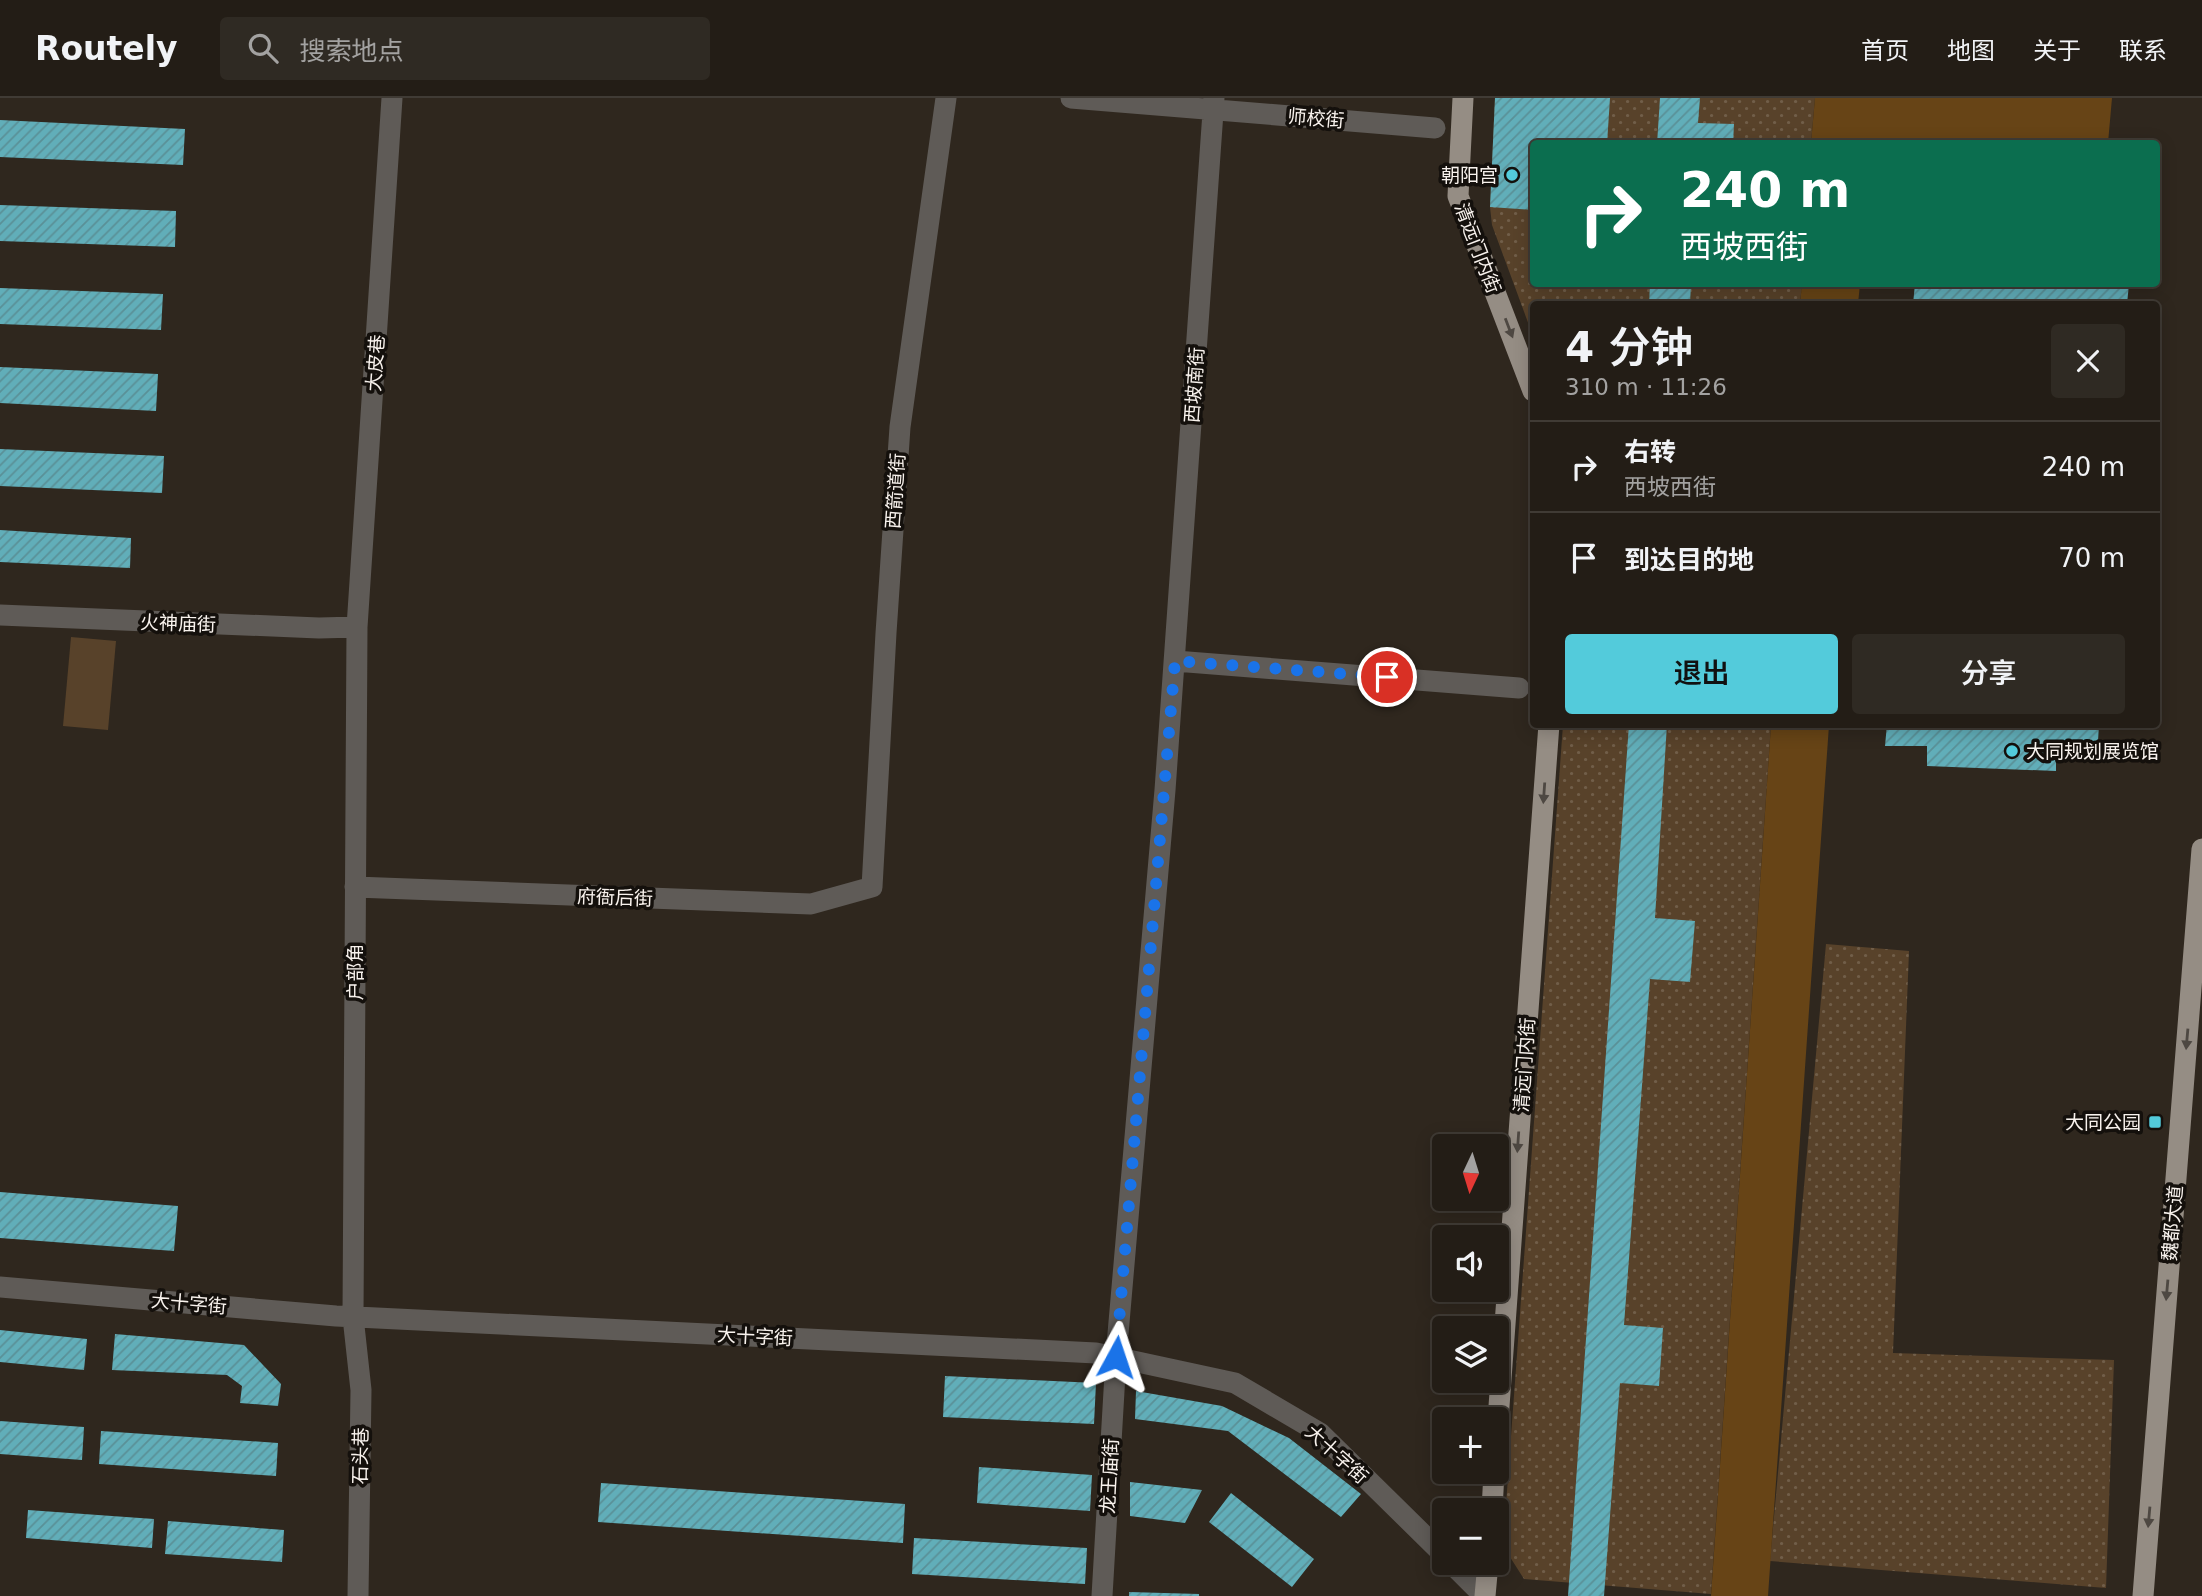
<!DOCTYPE html>
<html lang="zh">
<meta charset="utf-8">
<style>
:root{--surface:#231d16;--page:#2f2a23;--text:#f1f3f6;--muted:#a3a2a1;--line:#403b35;--accent:#53cbdb}
body{margin:0;font-family:"DejaVu Sans","Noto Sans SC",sans-serif;background:var(--page);color:var(--text);height:100vh;display:flex;flex-direction:column;font-size:26px;white-space:nowrap}
*{box-sizing:border-box;margin:0}
p{font-size:23px;color:var(--muted)}
.icon{flex:none;width:38px;height:38px;fill:none;stroke:currentColor;stroke-width:2;stroke-linecap:round;stroke-linejoin:round}
.map{position:relative;flex:1;overflow:hidden}
.drawer{position:absolute;left:1530px;top:203px;width:630px;height:427px;display:flex;flex-direction:column;background:var(--surface);border-radius:7px;box-shadow:0 4px 18px #0003,0 0 0 2px var(--line)}
.drawer>*{flex:none}
.hud{position:absolute;left:1530px;top:42px;width:630px;height:147px;border-radius:7px;box-shadow:0 4px 18px #0003,0 0 0 2px var(--line);background:#0b6e4f;color:#fff;overflow:hidden}
.needle{width:46px;rotate:184deg}
.fabs{position:absolute;left:1432px;top:1036px;display:grid;gap:14px}
.fabs a{display:grid;place-items:center;width:77px;height:77px;border-radius:7px;background:var(--surface);box-shadow:0 4px 18px #0003,0 0 0 2px var(--line);font-size:35px}
.pin{position:absolute;display:grid;place-items:center;width:60px;height:60px;color:#fff;margin:-30px;border:4px solid #fff;border-radius:50%;box-shadow:0 2px 7px #0007}
.me{position:absolute;width:77px;margin:-38px;rotate:5deg;stroke-linejoin:round;filter:drop-shadow(0 0 5px #0008)}
.turn{display:flex;align-items:center;gap:24px;height:147px;padding:0 35px;font-size:32px}
.turn .icon{width:91px;height:91px;stroke-width:2.5}
.turn b{display:block;font-size:49px;line-height:60px}
.round{display:grid;place-items:center;flex:none;width:74px;height:74px;border-radius:7px;background:var(--page)}
.summary{display:flex;align-items:center;justify-content:space-between;height:119px;padding:0 35px}
h1{font-size:42px;font-weight:600;line-height:52px}
.cta{display:flex;gap:14px;margin-top:auto;padding:14px 35px}
.cta a{flex:1;height:80px;border-radius:7px;background:var(--accent);color:#111;font-size:28px;font-weight:600;line-height:80px;text-align:center}
.cta a+a{background:var(--page);color:var(--text)}
ul{padding:0;list-style:none}
li{display:flex;align-items:center;gap:21px;height:91px;padding:0 35px;border-top:2px solid var(--line)}
li div{flex:1}
li b{display:block;font-size:26px}
li em{font-style:normal}
header{display:flex;align-items:center;gap:42px;box-sizing:border-box;height:98px;padding:0 35px;background:var(--surface);border-bottom:2px solid var(--line)}
header strong{font-size:33px}
nav{display:flex;gap:38px;margin-inline-start:auto;font-size:24px}
.search{width:490px;height:63px;background:var(--page);display:flex;align-items:center;gap:18px;box-sizing:border-box;padding:0 24px;border-radius:7px;color:var(--muted);font-size:26px}
.map>svg:first-child{display:block}
</style>
<header>
<strong>Routely</strong>
<div class="search"><svg class="icon" aria-label="search" viewBox="0 0 24 24"><circle cx="10" cy="10" r="6"/><path d="M15 15l6 6"/></svg>搜索地点</div>
<nav><a>首页</a><a>地图</a><a>关于</a><a>联系</a></nav>
</header>
<div class="map">
<svg width="2202" height="1498" viewBox="0 0 2202 1498">
<defs>
<pattern id="park-dots" width="8" height="8" patternUnits="userSpaceOnUse" patternTransform="scale(1.75)"><rect width="8" height="8" fill="#58422a"/><path d="M2 2h.1M6 6h.1" fill="none" stroke="#715e49" stroke-width="1.8" stroke-linecap="round"/></pattern>
<pattern id="building-hatch" width="6" height="6" patternUnits="userSpaceOnUse" patternTransform="scale(1.75)"><rect width="6" height="6" fill="#61aeb9"/><path d="M-1 1l2-2M0 6l6-6M5 7l2-2" fill="none" stroke="#5a9097"/></pattern>
</defs>
<rect width="100%" height="100%" fill="#2f271e"/>
<path fill="url(#park-dots)" d="M1495,0H1815L1811,45L1533,46V186H1802L1800,206H1533V238L1492,127L1490,109Z
M1563,627H1771L1711,1496L1524,1481L1503,1448Z
M1826,846L1909,853L1893,1255L2114,1262L2106,1490L1770,1463Z"/>
<path fill="#58422a" d="M71,539L116,543L108,632L63,628Z"/>
<path fill="#674416" d="M1815,0H2112L2108,45H1811Z
M1802,186H1860L1858,206H1800Z
M1771,627H1829L1768,1498H1711Z"/>
<path fill="url(#building-hatch)" d="M1495,0H1610L1607,46H1533V112L1490,109Z
M1660,0H1700L1698,25L1734,26L1733,46H1657Z
M0,22L185,31L183,67L0,59Z
M0,107L176,113L175,149L0,143Z
M1650,186H1691L1690,206H1649Z
M1915,186H2129L2127,206H1913Z
M0,190L163,196L161,232L0,226Z
M0,269L158,276L156,313L0,305Z
M0,351L164,358L162,395L0,388Z
M0,432L131,440L130,470L0,464Z
M1629,626H1667L1655,820L1695,823L1690,884L1650,881L1624,1227L1663,1230L1659,1288L1620,1285L1604,1498H1568Z
M1887,626H2099L2097,661L2056,658V673L1927,668V648H1885Z
M0,1094L178,1108L174,1153L0,1140Z
M0,1232L87,1241L84,1272L0,1264Z
M115,1236L244,1247L281,1286L278,1308L240,1305L242,1288L227,1277L112,1272Z
M945,1278L1096,1285L1094,1326L943,1319Z
M1136,1293L1222,1308L1289,1340L1361,1396L1341,1419L1228,1333L1135,1321Z
M0,1323L84,1329L82,1362L0,1356Z
M101,1333L278,1345L276,1378L99,1366Z
M979,1369L1092,1377L1090,1413L977,1405Z
M1130,1384L1202,1392L1185,1425L1130,1418Z
M601,1385L905,1406L903,1445L598,1424Z
M1231,1395L1314,1461L1292,1489L1209,1424Z
M28,1412L154,1421L152,1450L26,1440Z
M168,1423L284,1432L282,1464L165,1456Z
M914,1440L1087,1450L1085,1486L912,1476Z
M1129,1494L1199,1496V1498H1129Z"/>
<g fill="none" stroke-linecap="round" stroke-linejoin="round">
<path stroke="#5f5b57" stroke-width="21" d="M1071,0L1435,30
M0,517L319,530L357,529
M1175,563L1519,590
M355,789L811,806L872,789L886,535L900,329L946,0
M0,1189L336,1218L1096,1255L1235,1285L1320,1335L1444,1457
M1451,1465L1484,1498
M358,1498L361,1292L353,1219L357,529L392,0
M1102,1498L1116,1259L1165,692L1214,0"/>
<path stroke="#958d84" stroke-width="21" d="M1463,0L1458,98L1533,293
M1496,1349L1549,626
M1492,1412L1494,1374
M1485,1498L1488,1465
M2143,1498L2202,751"/>
</g>
<defs><path id="oneway-solid" d="M-6-.8H1V-3.2L6.5 0L1 3.2V.8H-6Z" transform="scale(1.75)"/></defs>
<g fill="#4e4842">
<use href="#oneway-solid" transform="translate(1509 230) rotate(69)"/>
<use href="#oneway-solid" transform="translate(1544 695) rotate(94)"/>
<use href="#oneway-solid" transform="translate(2187 941) rotate(95)"/>
<use href="#oneway-solid" transform="translate(1518 1044) rotate(94)"/>
<use href="#oneway-solid" transform="translate(2167 1192) rotate(95)"/>
<use href="#oneway-solid" transform="translate(2149 1419) rotate(95)"/>
</g>
<g fill="none" stroke-linecap="round" stroke-linejoin="round">
<path stroke="#1a73e8" stroke-width="12" stroke-dasharray="0 21.6" d="M1116,1259L1175,563L1387,579"/>
</g>
<g fill="#53cbdb" stroke="#14100c" stroke-width="2.5">
<circle cx="1512" cy="77" r="7"/>
<circle cx="2012" cy="653" r="7"/>
<rect x="2148" y="1017" width="14" height="14" rx="3.5"/>
</g>
<g text-anchor="middle" stroke-width="7" stroke-linejoin="round" paint-order="stroke">
<g font-size="19" fill="#f8f2ed" stroke="#14100c">
<text transform="translate(1316 20) rotate(5)" y="7">师校街</text>
<text transform="translate(1478 150) rotate(69)" y="7">清远门内街</text>
<text transform="translate(375 265) rotate(-86)" y="7">大皮巷</text>
<text transform="translate(1194 287) rotate(-86)" y="7">西坡南街</text>
<text transform="translate(895 393) rotate(-86)" y="7">西箭道街</text>
<text transform="translate(178 525) rotate(2)" y="7">火神庙街</text>
<text transform="translate(615 799) rotate(2)" y="7">府衙后街</text>
<text transform="translate(355 874) rotate(-90)" y="7">户部角</text>
<text transform="translate(1524 967) rotate(-86)" y="7">清远门内街</text>
<text transform="translate(2172 1125) rotate(-85)" y="7">魏都大道</text>
<text transform="translate(189 1205) rotate(5)" y="7">大十字街</text>
<text transform="translate(755 1238) rotate(3)" y="7">大十字街</text>
<text transform="translate(1337 1356) rotate(42)" y="7">大十字街</text>
<text transform="translate(360 1358) rotate(-89)" y="7">石头巷</text>
<text transform="translate(1109 1378) rotate(-87)" y="7">龙王庙街</text>
</g>
<g font-size="19" fill="#f8f2ed" stroke="#14100c" text-anchor="end">
<text x="1498" y="84">朝阳宫</text>
<text x="2026" y="660" text-anchor="start">大同规划展览馆</text>
<text x="2141" y="1031">大同公园</text>
</g>
</g>
</svg>
<div class="fabs">
<a><svg class="needle" viewBox="-14 -14 28 28"><path d="M0-13l5 13h-10z" fill="#e53935"/><path d="M0 13l5-13h-10z" fill="#a3a2a1"/></svg></a>
<a><svg class="icon" aria-label="sound" viewBox="0 0 24 24"><path d="M4 9h4l5-4v14l-5-4H4zM17 9q2 3 0 6"/></svg></a>
<a><svg class="icon" aria-label="layers" viewBox="0 0 24 24"><path d="M12 4l9 5-9 5-9-5zM3 14l9 5 9-5"/></svg></a>
<a>+</a>
<a>−</a>
</div>
<div class="pin" style="left:1387px;top:579px;background:#d93025"><svg class="icon" aria-label="arrive" viewBox="0 0 24 24"><path d="M6 21V4h12l-3 4 3 4H6"/></svg></div>
<svg class="me" style="left:1116px;top:1259px" viewBox="-20 -20 40 40"><path d="M0-17L14 15 0 8-14 15z" fill="#1a73e8" stroke="#fff" stroke-width="4"/></svg>
<div class="hud">
<div class="turn"><svg class="icon" aria-label="right" viewBox="0 0 24 24"><path d="M7 20v-9h11M14 6l5 5-5 5"/></svg><div><b>240 m</b>西坡西街</div></div>
</div>
<section class="drawer">
<div class="summary"><div><h1>4 分钟</h1><p>310 m · 11:26</p></div><a class="round"><svg class="icon" aria-label="close" viewBox="0 0 24 24"><path d="M6 6l12 12M18 6L6 18"/></svg></a></div>
<ul>
<li><svg class="icon" aria-label="right" viewBox="0 0 24 24"><path d="M7 20v-9h11M14 6l5 5-5 5"/></svg><div><b>右转</b><p>西坡西街</p></div><em>240 m</em></li>
<li><svg class="icon" aria-label="arrive" viewBox="0 0 24 24"><path d="M6 21V4h12l-3 4 3 4H6"/></svg><div><b>到达目的地</b></div><em>70 m</em></li>
</ul>
<div class="cta"><a>退出</a><a>分享</a></div>
</section>
</div>
